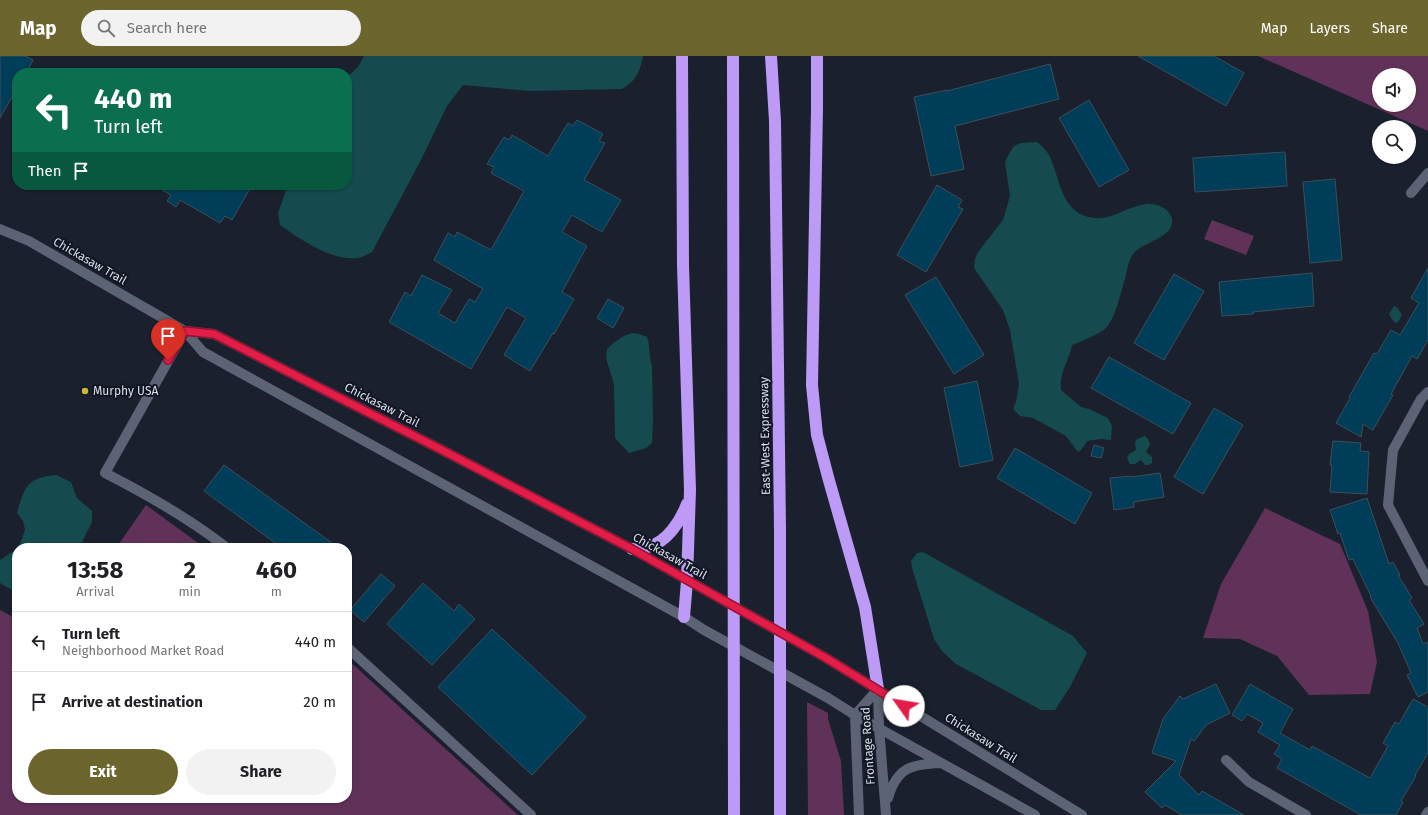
<!DOCTYPE html>
<style>
:root{--surface:#fff;--page:#f2f2f2;--text:#202124;--muted:#757577;--line:#e0e0e0;--accent:#6c662e}
body{margin:0;font-family:"Fira Sans",sans-serif;background:var(--page);color:var(--text);height:100vh;display:flex;flex-direction:column;font-size:15px;white-space:nowrap}
*{box-sizing:border-box;margin:0}
p{font-size:13px;color:var(--muted)}
.icon{flex:none;width:22px;height:22px;fill:none;stroke:currentColor;stroke-width:2;stroke-linecap:round;stroke-linejoin:round}
.map{position:relative;flex:1;overflow:hidden}
.side{position:absolute;left:12px;top:487px;width:340px;height:260px;display:flex;flex-direction:column;background:var(--surface);border-radius:16px;box-shadow:0 1px 3px #0004}
.side>*{flex:none}
.guide{position:absolute;left:12px;top:12px;width:340px;height:122px;border-radius:16px;box-shadow:0 1px 3px #0004;background:#0b6e4f;color:#fff;overflow:hidden}
.controls{position:absolute;left:1372px;top:12px;display:grid;gap:8px}
.controls a{display:grid;place-items:center;width:44px;height:44px;border-radius:50%;background:var(--surface);box-shadow:0 1px 3px #0004;font-size:20px}
.pin{position:absolute;display:grid;place-items:center;width:34px;height:34px;color:#fff;margin:-41px -17px;border-radius:50% 50% 50% 0;rotate:-45deg;box-shadow:0 0 4px #0007}
.pin .icon{rotate:45deg}
.me{position:absolute;width:44px;margin:-22px;rotate:302deg;stroke-linejoin:round;filter:drop-shadow(0 0 3px #0008)}
.turn{display:flex;align-items:center;gap:14px;height:84px;padding:0 16px;font-size:18px}
.turn .icon{width:52px;height:52px;stroke-width:2.5}
.turn b{display:block;font-size:28px;line-height:34px}
.then{display:flex;align-items:center;height:38px;padding:0 16px;background:#0003;gap:8px;font-size:15px}
.eta{display:flex;justify-content:space-evenly;align-items:center;height:68px;text-align:center}
.eta b{font-size:24px;font-weight:700;line-height:28px}
.button{display:flex;gap:8px;margin-top:auto;padding:8px 16px}
.button a{flex:1;height:46px;border-radius:24px;background:var(--accent);color:#fff;font-size:16px;font-weight:700;line-height:46px;text-align:center}
.button a+a{background:var(--page);color:var(--text)}
ul{padding:0;list-style:none}
li{display:flex;align-items:center;gap:12px;height:60px;padding:0 16px;border-top:1px solid var(--line)}
li div{flex:1}
li b{display:block;font-size:15px}
li em{font-style:normal}
header{display:flex;align-items:center;gap:24px;box-sizing:border-box;height:56px;padding:0 20px;background:var(--accent);color:#fff}
header strong{font-size:19px}
nav{display:flex;gap:22px;margin-inline-start:auto;font-size:14px}
.search{width:280px;height:36px;background:var(--page);display:flex;align-items:center;gap:10px;box-sizing:border-box;padding:0 14px;border-radius:22px;color:var(--muted);font-size:15px}
.map>svg:first-child{display:block}
</style>
<header>
<strong>Map</strong>
<div class="search"><svg class="icon" aria-label="search" viewBox="0 0 24 24"><circle cx="10" cy="10" r="6"/><path d="M15 15l6 6"/></svg>Search here</div>
<nav><a>Map</a><a>Layers</a><a>Share</a></nav>
</header>
<div class="map">
<svg width="1428" height="759" viewBox="0 0 1428 759">
<rect width="100%" height="100%" fill="#1a202e"/>
<path fill="#603159" fill-rule="evenodd" d="M1258,0H1428V75ZM1379,19H1409V49H1379Z
M1212,164L1254,180L1246,199L1204,183Z
M146,449L205,492H116Z
M1265,452L1340,488L1368,555L1377,606L1370,638L1309,639L1277,600L1240,583L1203,582L1221,528Z
M0,554L17,563V742H347V603L518,759H0Z
M807,646L828,657V663L841,705L844,759H808Z"/>
<path fill="#154b4e" d="M364,0H643C640,16 636,25 622,33L529,35L463,29L447,50L422,102L372,196C367,198 362,202 357,202C331,205 300,183 280,169L278,157L288,129H347V21L358,11Z
M1037,86C1042,90 1046,94 1049,99C1061,123 1060,158 1094,162C1113,164 1128,150 1146,148C1154,147 1166,151 1170,158C1182,182 1141,184 1132,200C1127,208 1127,217 1124,226C1120,239 1115,264 1105,273C1101,277 1078,287 1072,289C1069,306 1059,315 1061,334L1081,351L1089,353L1108,362L1112,370L1111,384L1101,383L1087,385L1082,393L1078,396L1066,380L1033,362L1020,360L1013,353L1016,346L1019,328L1010,274L1003,254L974,212L975,203L978,196L1003,164L1010,140L1005,106L1009,98L1014,90L1021,87Z
M1394,250L1397,251L1402,259L1398,266L1396,267L1393,265L1389,258Z
M633,277L639,278L647,281C651,291 648,300 652,309L653,366L652,387L646,392L629,397L615,382L614,328L606,302L607,293C614,286 623,279 633,277Z
M1145,380L1148,383L1150,388L1146,396L1152,401V407L1148,409H1145L1141,404L1135,408H1130L1127,402L1129,398L1136,394L1135,386L1137,383Z
M56,419L71,426L77,442L92,455V466L79,492H17V537L0,527V504L14,495L21,486L25,473L23,465L17,457C25,430 27,422 56,419Z
M923,496L1073,580L1087,597L1070,631L1055,654H1041L956,608L942,595L934,583L912,512L911,505L917,497Z"/>
<path fill="#003d58" stroke="#3c4f5a" d="M0,0H25L33,4L26,17H17V32L0,62Z
M1138,0H1214L1244,17L1226,50Z
M1050,8L1059,43L955,70L964,113L931,120L914,41L947,34V35Z
M1089,44L1129,114L1099,131L1059,62Z
M577,64L603,78L599,85L605,87L584,124L621,144L602,176L572,159L562,176L587,190L562,236L574,243L554,278L553,277L530,315L504,299L526,262L507,251L471,313L389,266L405,236L411,240L422,219L452,234L438,257L455,267L469,243L475,246L483,233L434,204L448,177L455,181L457,176L491,194L524,135L491,117L494,111L487,108L504,81L509,84L512,79L548,100L568,67L573,70Z
M1285,96L1287,130L1195,136L1193,102Z
M1335,123L1342,204L1310,207L1303,126Z
M154,129H252L232,164L225,160L220,167L180,144L176,151L167,145L171,139Z
M937,129L962,144L958,151L963,153L926,216L897,199Z
M1428,212V284L1417,303L1412,300L1391,338L1393,339L1373,374L1363,368L1361,381L1336,367L1350,342L1349,341L1374,297L1377,298L1391,274L1400,279L1419,247L1411,242Z
M1312,217L1314,250L1253,256V258L1222,260L1219,226Z
M1174,218L1204,235L1164,304L1134,287Z
M936,221L984,299L954,318L905,239Z
M608,243L624,252L613,272L597,262Z
M1109,301L1191,347L1173,378L1091,332Z
M977,325L993,404L960,411L944,332Z
M1214,352L1243,369L1203,438L1174,421Z
M1333,385L1361,387L1360,395L1369,396L1367,438L1330,436L1332,409H1330Z
M1094,389L1104,392L1101,402L1091,400Z
M1015,392L1092,437L1075,468L997,422Z
M224,409L339,492H282L204,435Z
M1160,417L1164,441L1134,446V451L1114,454L1110,422L1131,420V421Z
M1367,442L1389,508L1393,506L1400,519H1398L1412,542L1409,544L1424,568L1417,572L1423,588L1428,586V636L1418,641L1407,619L1411,617L1398,587L1370,541L1371,540L1353,503L1349,504L1340,477L1338,478L1330,454Z
M381,518L395,530L364,566L350,554Z
M423,527L454,555L459,548L475,563L432,609L387,568Z
M492,573L586,661L532,719L438,631Z
M1216,628L1230,657L1206,669L1194,685L1191,683L1179,719L1199,739L1202,735L1244,759H1182L1165,749L1162,752L1145,736L1176,705L1152,697L1163,663L1180,640L1183,643Z
M1250,628L1293,653L1280,677L1310,694L1312,690L1370,722L1388,690L1383,687L1395,666L1399,668L1413,643L1428,651V697L1415,719L1416,720L1401,745L1403,746L1396,759H1361L1277,712L1282,703L1274,698L1280,689L1258,676L1263,667L1247,658L1242,665L1232,659Z"/>
<g fill="none" stroke-linecap="round" stroke-linejoin="round">
<path stroke="#5c6374" stroke-width="10" d="M1411,137L1428,117
M185,275L105,417C148,439 189,462 227,492
M1428,336L1421,343L1393,394L1388,449L1428,525
M347,591L531,759
M1226,704L1249,726L1306,759
M1426,759L1428,756"/>
<path stroke="#5c6374" stroke-width="10" d="M0,173L29,185L168,265L185,275L203,296L684,561L704,574L828,642L855,659L1035,759
M185,275L214,278L440,393L632,493L826,602L1082,759
M878,633L879,671L886,759
M888,742C897,711 912,708 941,707
M859,759L855,659L878,633"/>
<path stroke="#bc9af6" stroke-width="12" d="M682,0L683,209L690,434L687,525L684,561
M733,0L734,759
M771,0L775,65L780,474V759
M817,0V52L812,329L817,379L828,421L865,551L878,633
M632,493C637,493 643,493 648,491C667,486 680,466 687,448"/>
</g>
<g fill="none" stroke-linecap="round" stroke-linejoin="round">
<g stroke="#92132f" stroke-width="10">
<path id="route" d="M168,304L185,275L214,278L440,393L632,493L826,602L904,650"/>
</g>
<use href="#route" stroke="#e11d48" stroke-width="7"/>
</g>
<circle fill="#c9ba3a" stroke="#111624" stroke-width="1.5" cx="85" cy="335" r="4"/>
<g text-anchor="middle" stroke-width="4" stroke-linejoin="round" paint-order="stroke">
<g font-size="12" fill="#dadfe9" stroke="#111624">
<text transform="translate(90 205) rotate(30)" y="4">Chickasaw Trail</text>
<text transform="translate(382 349) rotate(27)" y="4">Chickasaw Trail</text>
<text transform="translate(765 380) rotate(-91)" y="4">East-West Expressway</text>
<text transform="translate(670 500) rotate(29)" y="4">Chickasaw Trail</text>
<text transform="translate(981 682) rotate(32)" y="4">Chickasaw Trail</text>
<text transform="translate(868 690) rotate(-94)" y="4">Frontage Road</text>
</g>
<g font-size="12" fill="#dadfe9" stroke="#111624" text-anchor="start">
<text x="93" y="339">Murphy USA</text>
</g>
</g>
</svg>
<div class="controls">
<a><svg class="icon" aria-label="sound" viewBox="0 0 24 24"><path d="M4 9h4l5-4v14l-5-4H4zM17 9q2 3 0 6"/></svg></a>
<a><svg class="icon" aria-label="search" viewBox="0 0 24 24"><circle cx="10" cy="10" r="6"/><path d="M15 15l6 6"/></svg></a>
</div>
<div class="pin" style="left:168px;top:304px;background:#d93025"><svg class="icon" aria-label="arrive" viewBox="0 0 24 24"><path d="M6 21V4h12l-3 4 3 4H6"/></svg></div>
<svg class="me" style="left:904px;top:650px" viewBox="-20 -20 40 40"><circle r="19" fill="#fff"/><path d="M0-13L10 11 0 6-10 11z" fill="#e11d48"/></svg>
<div class="guide">
<div class="turn"><svg class="icon" aria-label="left" viewBox="0 0 24 24"><path d="M17 20v-9H6M10 6l-5 5 5 5"/></svg><div><b>440 m</b>Turn left</div></div>
<div class="then">Then<svg class="icon" aria-label="arrive" viewBox="0 0 24 24"><path d="M6 21V4h12l-3 4 3 4H6"/></svg></div>
</div>
<section class="side">
<div class="eta">
<div><b>13:58</b><p>Arrival</p></div>
<div><b>2</b><p>min</p></div>
<div><b>460</b><p>m</p></div>
</div>
<ul>
<li><svg class="icon" aria-label="left" viewBox="0 0 24 24"><path d="M17 20v-9H6M10 6l-5 5 5 5"/></svg><div><b>Turn left</b><p>Neighborhood Market Road</p></div><em>440 m</em></li>
<li><svg class="icon" aria-label="arrive" viewBox="0 0 24 24"><path d="M6 21V4h12l-3 4 3 4H6"/></svg><div><b>Arrive at destination</b></div><em>20 m</em></li>
</ul>
<div class="button"><a>Exit</a><a>Share</a></div>
</section>
</div>
